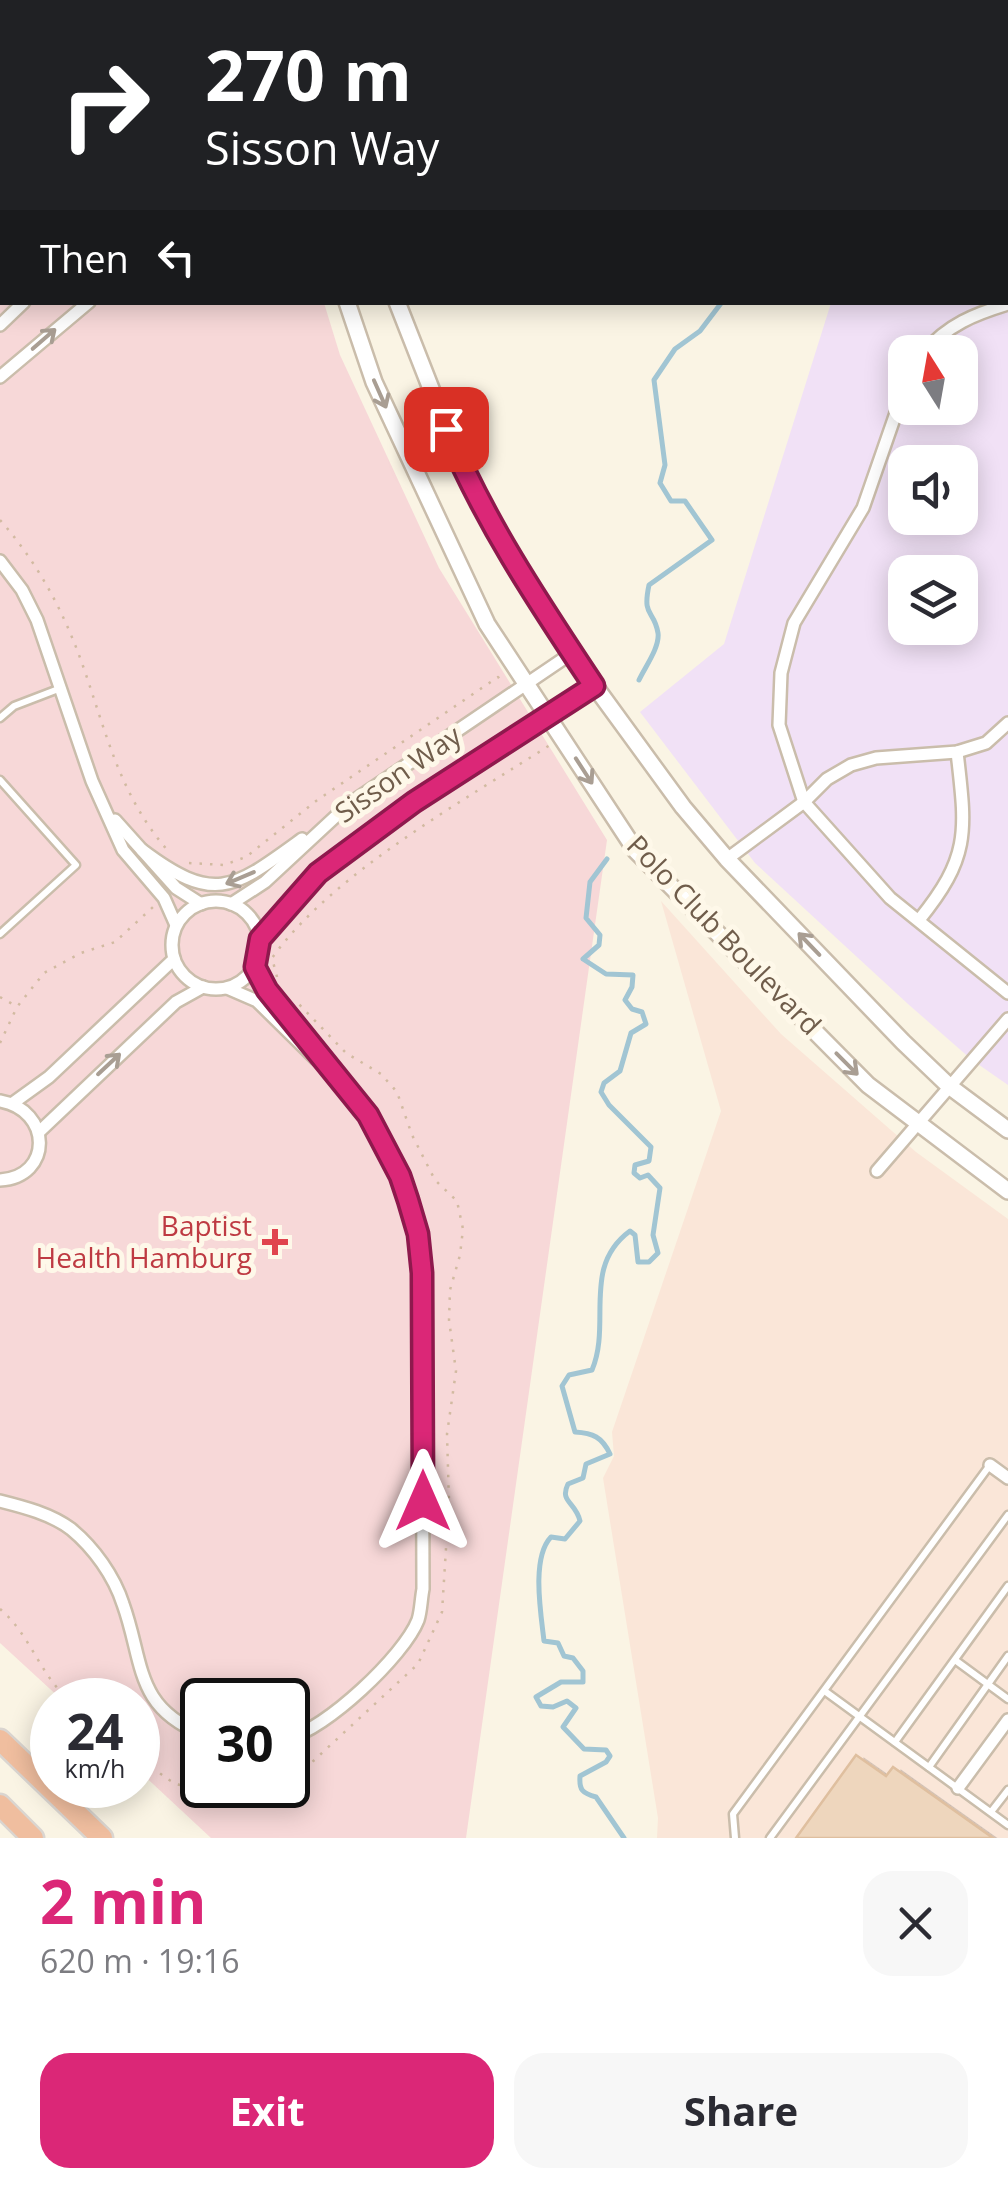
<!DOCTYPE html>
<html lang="en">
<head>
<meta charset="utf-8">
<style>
	:root { --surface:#fff; --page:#f7f7f7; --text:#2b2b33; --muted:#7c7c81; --accent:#db2777 }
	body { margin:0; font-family:"Open Sans",sans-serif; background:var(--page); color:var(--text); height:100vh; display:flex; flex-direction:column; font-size:38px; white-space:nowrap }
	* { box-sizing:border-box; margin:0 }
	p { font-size:32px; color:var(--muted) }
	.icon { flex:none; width:55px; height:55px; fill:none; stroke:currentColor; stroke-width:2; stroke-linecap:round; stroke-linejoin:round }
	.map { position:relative; height:1838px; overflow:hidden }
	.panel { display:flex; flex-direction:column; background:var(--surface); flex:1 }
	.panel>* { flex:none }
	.banner { position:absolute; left:0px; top:0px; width:1010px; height:305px; box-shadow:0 5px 25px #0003; background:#202124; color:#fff; overflow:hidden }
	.needle { width:65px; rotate:349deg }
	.buttons { position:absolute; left:888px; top:335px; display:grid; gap:20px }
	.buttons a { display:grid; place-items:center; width:90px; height:90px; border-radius:20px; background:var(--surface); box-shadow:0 5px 25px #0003; font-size:50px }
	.speed { position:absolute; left:30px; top:1678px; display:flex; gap:20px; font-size:50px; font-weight:700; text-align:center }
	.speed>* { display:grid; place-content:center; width:130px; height:130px; border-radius:50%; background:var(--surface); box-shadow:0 5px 25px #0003; line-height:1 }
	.speed small { font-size:25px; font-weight:400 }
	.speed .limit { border:5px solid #111; border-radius:15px; background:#fff; color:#111 }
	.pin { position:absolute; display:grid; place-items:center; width:85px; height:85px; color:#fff; margin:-42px; border-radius:20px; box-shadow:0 5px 15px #0006 }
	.me { position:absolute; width:110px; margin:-55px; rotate:0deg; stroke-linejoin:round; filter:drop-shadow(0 0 8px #0008) }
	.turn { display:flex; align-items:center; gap:35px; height:210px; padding:0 40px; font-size:45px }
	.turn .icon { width:130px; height:130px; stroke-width:2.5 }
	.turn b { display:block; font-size:70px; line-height:85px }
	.then { display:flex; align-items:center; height:95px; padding:0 40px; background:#0003; gap:20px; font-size:38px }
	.round { display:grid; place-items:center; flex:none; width:105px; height:105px; border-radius:30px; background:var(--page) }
	.headline { display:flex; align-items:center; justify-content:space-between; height:170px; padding:0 40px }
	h1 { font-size:60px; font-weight:700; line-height:75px; color:var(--accent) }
	.primary-button { display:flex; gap:20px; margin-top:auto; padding:20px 40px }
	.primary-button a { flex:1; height:115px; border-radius:30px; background:var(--accent); color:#fff; font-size:40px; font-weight:700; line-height:115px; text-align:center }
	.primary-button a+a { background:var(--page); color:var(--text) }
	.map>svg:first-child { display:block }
</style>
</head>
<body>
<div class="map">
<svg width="1008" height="1838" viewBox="0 0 1008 1838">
	<defs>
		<filter id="shadow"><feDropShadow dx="8" dy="4.5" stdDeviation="0" flood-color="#0004"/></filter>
	</defs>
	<rect width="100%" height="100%" fill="#faf4e4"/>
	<!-- commercial -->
	<path fill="#fae6d8" d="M661,901L781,1034L916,1152L1008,1219V1838H657L658,1818L603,1478L614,1456L612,1432L721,1111Z"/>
	<!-- education -->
	<path fill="#f1e1f6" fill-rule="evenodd" d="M954,0H1008V1085L972,1060L908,1004L755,863L640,712L724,644L831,303L1008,302V2H951ZM905,352H960V408H905ZM905,462H960V518H905ZM905,572H960V628H905Z"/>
	<!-- medical -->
	<path fill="#f7d8d8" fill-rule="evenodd" d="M0,0H244L245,2H2V302L324,303L340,355L439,568L607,840L466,1838H211L138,1770V1700H62L0,1643ZM202,1700H288V1785H202Z"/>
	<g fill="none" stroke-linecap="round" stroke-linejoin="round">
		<!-- stream -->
		<g stroke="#a1c5d3" stroke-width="5">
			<path d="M811,2L812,0"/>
			<path d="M639,680C645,667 660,647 658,633C654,609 642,618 649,585L712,540L685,501H671L660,483L665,465L654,380L675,349L700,331L722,302"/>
			<path d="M607,859L590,882L586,918L600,935L599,945L583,959L606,974L633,975L632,987L625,1000L632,1009L642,1012L646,1024L631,1033L620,1071L604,1083L601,1092L609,1105L651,1147L649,1161L635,1165L634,1173L640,1178L648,1175L660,1188L653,1235L658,1253L649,1262H638L635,1235L630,1231C581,1267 612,1323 592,1370L569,1375L562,1386L575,1432C593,1433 602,1437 610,1454L586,1464L583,1478L568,1484C559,1502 576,1502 580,1521L565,1539L551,1537C531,1558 541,1614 544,1641L558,1643L564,1656L573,1658L583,1671V1682H561L536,1697L541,1706L553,1707L567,1701L576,1708L563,1727L584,1749L606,1750L610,1756L606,1762L580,1776C579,1790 582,1793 596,1797L624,1838"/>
		</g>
	</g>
	<!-- building -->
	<path fill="#eed6bd" stroke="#dfbf9f" stroke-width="2.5" filter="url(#shadow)" d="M856,1755L886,1776L893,1767L993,1838H796Z"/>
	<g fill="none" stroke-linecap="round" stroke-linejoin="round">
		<!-- service casing -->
		<g stroke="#cabdab" stroke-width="11">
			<g id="service">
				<path d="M0,718L14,706L61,688"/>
				<path d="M0,780L76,865L0,934"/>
				<path d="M955,1660L1008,1699"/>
				<path d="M826,1692L1008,1825"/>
				<path d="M895,1742L1008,1586"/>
				<path d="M929,1767L1008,1656"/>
				<path d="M991,1812L1008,1790"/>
				<path d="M735,1838L733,1814L990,1465"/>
				<path d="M770,1838L1008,1515"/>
			</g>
		</g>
		<!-- minor casing -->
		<g stroke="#cabdab" stroke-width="16">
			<g id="minor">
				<path d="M0,325L24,302"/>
				<path d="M925,352C947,325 975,314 1008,304"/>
				<path d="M0,377L89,302"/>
				<path d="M905,387L863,508L794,623L781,673L779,725L804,802L890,898L1008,993"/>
				<path d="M0,561L22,590L37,620L92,781L123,850L164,898L176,925"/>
				<path d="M115,820L176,888L201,904"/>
				<path d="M142,850C215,905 233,889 302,839"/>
				<path d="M727,859L804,802L827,779L851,765L876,758L957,752L986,743L1008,723"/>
				<circle cx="216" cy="945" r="44"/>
				<path d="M231,904L265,882L349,804L572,653"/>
				<path d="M919,920C971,856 966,831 957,752"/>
				<path d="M260,939C339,833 484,758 594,685"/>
				<path d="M255,967C268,993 287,1012 305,1035C369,1117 410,1165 422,1273L423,1589C421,1599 421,1611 418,1620C404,1656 325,1730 288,1738"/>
				<path d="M227,988L257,1001L316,1059"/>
				<path d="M0,1101C52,1110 53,1177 0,1180"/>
				<path d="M13,1103L49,1077L174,959"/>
				<path d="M39,1132L176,1002L203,987"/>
				<path d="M877,1171L1008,1019"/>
				<path d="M990,1465L1008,1478"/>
				<path d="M0,1501C24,1507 51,1514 71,1529C94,1548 114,1576 123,1604C144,1662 134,1707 202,1734"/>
				<path d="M958,1788L1008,1720"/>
			</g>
		</g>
		<!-- tertiary casing -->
		<g stroke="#cabdab" stroke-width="20">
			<g id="tertiary">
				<path d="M268,0L269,2"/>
				<path d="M317,0L318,2"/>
				<path d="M347,302L374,382L487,624L636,851L868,1085L1008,1191"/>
				<path d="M397,302L459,460L521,577L594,685L683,807L727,859L903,1042L949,1086L1008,1130"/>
			</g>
		</g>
		<!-- motorway casing -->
		<g stroke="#dad5d0" stroke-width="25">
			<g id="motorway">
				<path d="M0,1740L102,1838"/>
				<path d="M0,1805L33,1838"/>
			</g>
		</g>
		<!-- path -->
		<g stroke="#d2baa1" stroke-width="2.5" stroke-dasharray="2.5 8" stroke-linecap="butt">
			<path d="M0,303L2,301"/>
			<path d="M0,520C38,563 64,612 83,666C107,735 120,796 169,852"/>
			<path d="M189,863L224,865L246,857L316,801L498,677L503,683"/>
			<path d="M277,977L272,958C332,874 463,801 550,745"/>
			<path d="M0,997L16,1006"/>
			<path d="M0,1043L17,1007L44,973L81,953L115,942L153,907"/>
			<path d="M0,1609C30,1634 40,1675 69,1700"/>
			<path d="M138,1751C149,1763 160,1776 175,1783C203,1796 250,1797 279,1785"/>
			<path d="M288,1781L296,1777L418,1664L442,1612L449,1501L447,1434L456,1371L449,1320L450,1290L460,1255L463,1229L457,1201L435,1180L412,1135L397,1092L381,1074L346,1053L294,999"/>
		</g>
		<!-- service -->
		<use href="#service" stroke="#fff" stroke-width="6"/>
		<!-- minor -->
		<use href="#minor" stroke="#fff" stroke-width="11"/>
		<!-- tertiary -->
		<use href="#tertiary" stroke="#fff" stroke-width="15"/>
		<!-- motorway -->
		<use href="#motorway" stroke="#f0be9f" stroke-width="20"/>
	</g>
	<!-- one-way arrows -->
	<defs><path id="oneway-shaft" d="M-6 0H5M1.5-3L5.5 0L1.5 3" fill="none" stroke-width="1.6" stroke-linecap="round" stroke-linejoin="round" transform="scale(2.5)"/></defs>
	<g stroke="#a99e93">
		<use href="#oneway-shaft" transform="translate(44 339) rotate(-41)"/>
		<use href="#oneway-shaft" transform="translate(380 394) rotate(66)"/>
		<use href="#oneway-shaft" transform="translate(584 771) rotate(57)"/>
		<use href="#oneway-shaft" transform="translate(240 878) rotate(157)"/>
		<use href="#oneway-shaft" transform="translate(809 944) rotate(-134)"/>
		<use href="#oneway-shaft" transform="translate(109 1064) rotate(-43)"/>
		<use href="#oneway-shaft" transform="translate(847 1064) rotate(45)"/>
	</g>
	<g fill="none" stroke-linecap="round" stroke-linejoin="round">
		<!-- route casing -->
		<g stroke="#8e194d" stroke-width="25">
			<path id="route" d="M423,1501L422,1273L418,1234L408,1200L400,1176L368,1115L267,990L255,967L260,939L318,873L414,802L594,686C539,603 484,521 446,429"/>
		</g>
		<!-- route -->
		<use href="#route" stroke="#db2777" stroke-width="18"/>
	</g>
	<!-- markers -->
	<path fill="#e0444e" stroke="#fef8e9" stroke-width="4" d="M270 1227h10v10h10v10h-10v10h-10v-10h-10v-10h10z"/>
	<g text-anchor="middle" stroke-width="10" stroke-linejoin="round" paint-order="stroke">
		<!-- street labels -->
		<g font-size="28" fill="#705d4b" stroke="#fef8e9">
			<text transform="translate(398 774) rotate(-35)" y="10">Sisson Way</text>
			<text transform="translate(724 935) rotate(46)" y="10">Polo Club Boulevard</text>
		</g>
		<!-- health labels -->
		<g font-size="28" fill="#be3a42" stroke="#fef8e9" text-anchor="end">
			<text x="252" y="1236">Baptist<tspan x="252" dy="32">Health Hamburg</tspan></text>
		</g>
	</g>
</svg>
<div class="buttons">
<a><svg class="needle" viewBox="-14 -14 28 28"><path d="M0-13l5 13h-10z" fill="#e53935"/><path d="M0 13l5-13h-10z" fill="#7c7c81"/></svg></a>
<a><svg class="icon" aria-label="sound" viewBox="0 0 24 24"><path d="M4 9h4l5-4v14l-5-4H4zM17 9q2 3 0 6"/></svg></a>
<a><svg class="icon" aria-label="layers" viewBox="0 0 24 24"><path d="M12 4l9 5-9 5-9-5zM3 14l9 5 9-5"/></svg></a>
</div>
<div class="speed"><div>24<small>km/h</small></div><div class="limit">30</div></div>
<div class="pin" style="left:446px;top:429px;background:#d93025"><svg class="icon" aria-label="arrive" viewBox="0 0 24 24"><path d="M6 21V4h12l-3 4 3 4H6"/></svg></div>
<svg class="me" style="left:423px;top:1501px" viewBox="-20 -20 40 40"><path d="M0-17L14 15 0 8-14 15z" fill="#db2777" stroke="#fff" stroke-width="4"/></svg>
<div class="banner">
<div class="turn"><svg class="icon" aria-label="right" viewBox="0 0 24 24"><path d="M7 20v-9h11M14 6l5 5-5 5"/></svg><div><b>270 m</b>Sisson Way</div></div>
<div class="then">Then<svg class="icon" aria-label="left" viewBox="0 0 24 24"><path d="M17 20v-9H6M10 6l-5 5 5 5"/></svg></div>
</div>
</div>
<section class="panel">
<div class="headline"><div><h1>2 min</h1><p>620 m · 19:16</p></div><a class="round"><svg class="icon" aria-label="close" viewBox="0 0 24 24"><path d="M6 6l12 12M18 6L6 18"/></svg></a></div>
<div class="primary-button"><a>Exit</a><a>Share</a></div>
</section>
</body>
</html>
